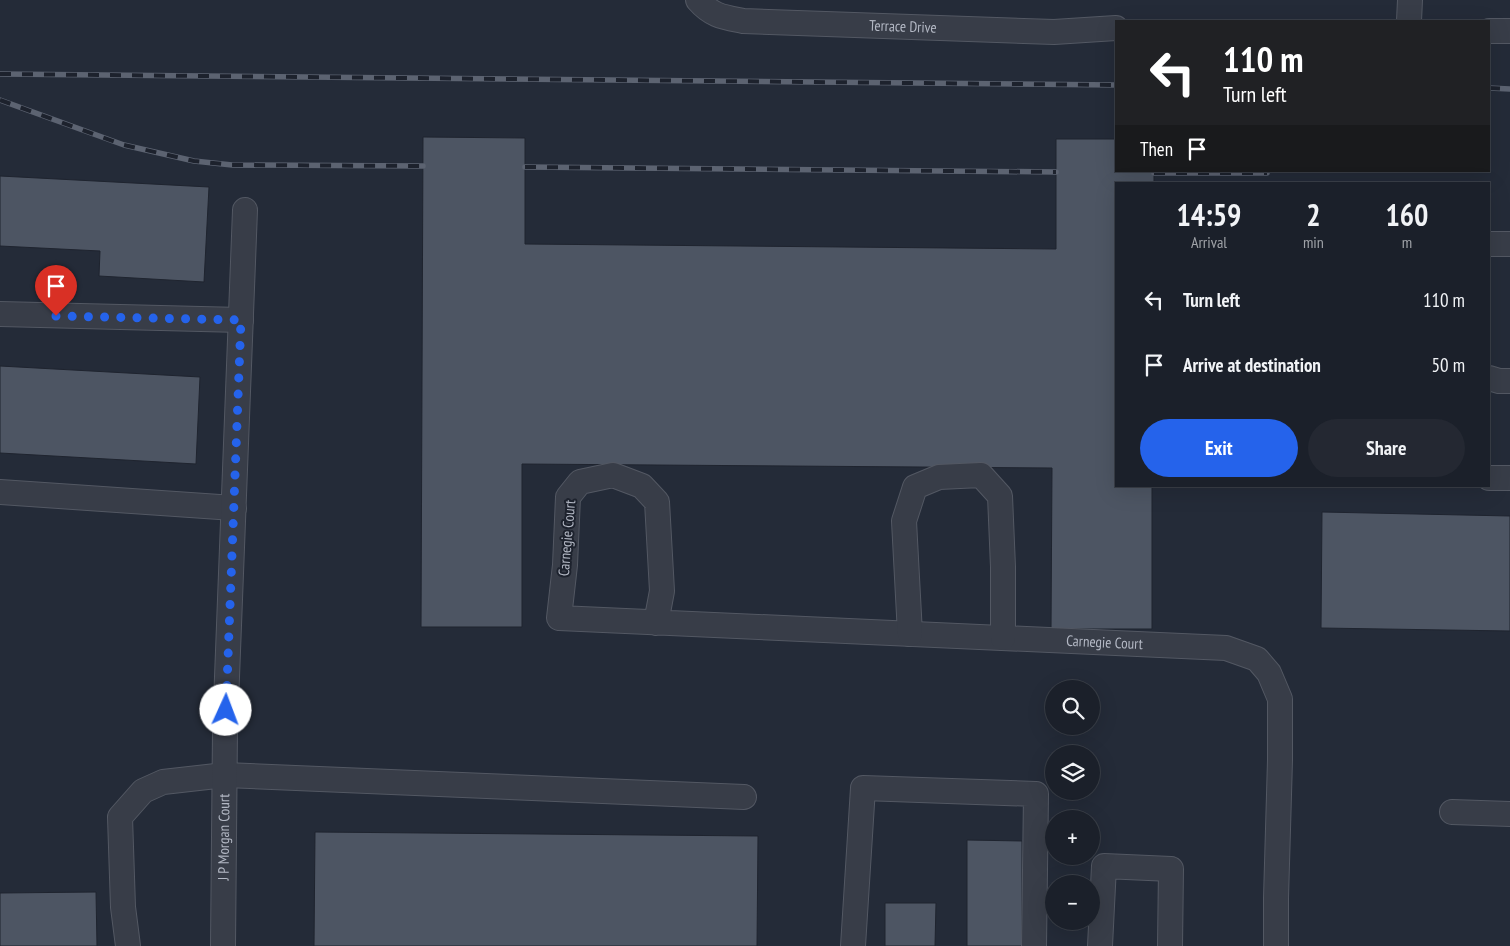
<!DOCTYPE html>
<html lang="en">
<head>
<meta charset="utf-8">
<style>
	:root { --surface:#1b202a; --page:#242832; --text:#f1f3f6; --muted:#a0a3a8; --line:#393e47; --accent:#2563eb }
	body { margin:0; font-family:"PT Sans Narrow",sans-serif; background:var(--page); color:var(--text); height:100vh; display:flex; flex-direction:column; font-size:19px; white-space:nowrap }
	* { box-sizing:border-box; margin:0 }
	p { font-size:16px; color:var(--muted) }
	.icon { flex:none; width:28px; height:28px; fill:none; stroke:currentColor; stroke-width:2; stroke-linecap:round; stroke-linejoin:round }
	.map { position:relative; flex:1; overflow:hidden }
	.drawer { position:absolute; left:1115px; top:182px; width:375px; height:305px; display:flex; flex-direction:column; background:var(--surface); border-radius:0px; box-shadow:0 5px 20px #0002,0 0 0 1px var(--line) }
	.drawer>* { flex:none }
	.hud { position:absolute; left:1115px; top:20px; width:375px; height:152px; border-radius:0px; box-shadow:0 5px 20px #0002,0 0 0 1px var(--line); background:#202124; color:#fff; overflow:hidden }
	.tools { position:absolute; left:1045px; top:680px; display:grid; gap:10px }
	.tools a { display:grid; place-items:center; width:55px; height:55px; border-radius:50%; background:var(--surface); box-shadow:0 5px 20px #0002,0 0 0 1px var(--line); font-size:25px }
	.pin { position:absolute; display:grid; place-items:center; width:42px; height:42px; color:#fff; margin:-51px -21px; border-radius:50% 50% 50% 0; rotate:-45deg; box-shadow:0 0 5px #0007 }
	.pin .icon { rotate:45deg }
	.me { position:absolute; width:55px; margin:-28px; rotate:2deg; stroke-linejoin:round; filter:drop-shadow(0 0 4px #0008) }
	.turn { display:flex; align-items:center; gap:18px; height:105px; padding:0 25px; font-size:22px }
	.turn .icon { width:65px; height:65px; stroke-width:2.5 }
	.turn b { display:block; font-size:35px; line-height:42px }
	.then { display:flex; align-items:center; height:48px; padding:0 25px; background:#0003; gap:10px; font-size:19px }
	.eta { display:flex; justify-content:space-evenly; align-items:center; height:85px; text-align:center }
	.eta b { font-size:30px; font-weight:700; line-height:35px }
	.button { display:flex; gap:10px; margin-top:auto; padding:10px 25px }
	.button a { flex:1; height:58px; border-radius:30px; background:var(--accent); color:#fff; font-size:20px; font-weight:700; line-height:58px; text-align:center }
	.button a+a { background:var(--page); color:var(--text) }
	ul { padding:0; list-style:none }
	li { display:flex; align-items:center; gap:15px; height:65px; padding:0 25px }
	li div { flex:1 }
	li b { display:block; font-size:19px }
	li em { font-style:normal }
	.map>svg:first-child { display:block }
</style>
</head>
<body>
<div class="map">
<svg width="1510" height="946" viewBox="0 0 1510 946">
	<rect width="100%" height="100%" fill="#242b38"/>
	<!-- building -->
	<g fill="#4d5563" stroke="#1f242f">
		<path d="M423,137L525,138V244L1056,249V139H1116V171H1154V184H1116V486H1152V629H1051L1052,468L522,464V627H421Z"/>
		<path d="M0,176L209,187L204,282L99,276L100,251L0,246Z"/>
		<path d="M0,366L200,377L196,464L0,453Z"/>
		<path d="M1322,512L1510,516V631L1321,628Z"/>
		<path d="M315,832L758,836L757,946H314Z"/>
		<path d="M967,840L1022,841V946H967Z"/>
		<path d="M96,892L97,946H0V893Z"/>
		<path d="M885,903H936L935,946H885Z"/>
	</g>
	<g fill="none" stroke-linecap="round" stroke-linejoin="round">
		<!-- minor casing -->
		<g stroke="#535863" stroke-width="26">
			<g id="minor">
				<path id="s1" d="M698,0C712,16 723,17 743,21L1054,32L1116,28"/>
				<path d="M1409,21L1410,0"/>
				<path d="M1489,31H1510"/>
				<path d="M1489,244H1510"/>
				<path d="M0,314L241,320"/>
				<path d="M1489,378L1499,381H1510"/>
				<path d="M1489,478H1510"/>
				<path d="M0,492L234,508"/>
				<path id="s2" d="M656,623L662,591L657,502L642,486L613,475L580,482L568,497L565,565L559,618L1226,648L1257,659L1269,673L1280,699V760L1276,898V946"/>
				<path d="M910,634L904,521L915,487L939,477L981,475L1000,496L1003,567V638"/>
				<path d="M1452,812L1510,814"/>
				<path d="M128,946L123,907L120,817L143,791L163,782L225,775L744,797"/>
				<path id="s3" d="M223,946L225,729L245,210"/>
				<path d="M853,946L863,788L1036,794L1034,946"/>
				<path d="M1100,946L1104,866L1171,869L1170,946"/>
			</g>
		</g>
		<!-- minor -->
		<use href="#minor" stroke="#383d48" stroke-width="24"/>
		<!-- rail casing -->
		<g stroke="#5c6371" stroke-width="5.5">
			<g id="rail">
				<path d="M0,74L1116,85"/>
				<path d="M1489,88L1510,89"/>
				<path d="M0,100L124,145L194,161L232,165L423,166"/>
				<path d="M525,167L1056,172"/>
				<path d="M1154,173H1267"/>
			</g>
		</g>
		<!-- rail -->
		<use href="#rail" stroke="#1d222d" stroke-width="4" stroke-dasharray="11" stroke-linecap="butt"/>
	</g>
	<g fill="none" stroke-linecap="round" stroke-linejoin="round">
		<!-- route -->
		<path stroke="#2563eb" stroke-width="9" stroke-dasharray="0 16.2" d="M56,316L241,320L226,710"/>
	</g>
	<g text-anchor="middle" stroke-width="4" stroke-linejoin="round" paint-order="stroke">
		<!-- street labels -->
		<g font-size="15" fill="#b3b8c4" stroke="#1d222d">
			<text dy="5" stroke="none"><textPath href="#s1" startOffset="211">Terrace Drive</textPath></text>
			<text transform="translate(567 538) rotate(-85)" y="5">Carnegie Court</text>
			<text dy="5" stroke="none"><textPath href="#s2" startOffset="895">Carnegie Court</textPath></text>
			<text dy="5" stroke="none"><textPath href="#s3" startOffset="109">J P Morgan Court</textPath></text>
		</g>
	</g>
</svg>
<div class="tools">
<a><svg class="icon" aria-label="search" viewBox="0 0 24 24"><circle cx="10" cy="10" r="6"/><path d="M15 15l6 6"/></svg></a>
<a><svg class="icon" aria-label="layers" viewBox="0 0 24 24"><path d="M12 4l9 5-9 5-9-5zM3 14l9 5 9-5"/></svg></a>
<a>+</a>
<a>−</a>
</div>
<div class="pin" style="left:56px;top:316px;background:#d93025"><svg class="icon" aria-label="arrive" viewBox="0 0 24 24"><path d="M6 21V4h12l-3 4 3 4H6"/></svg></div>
<svg class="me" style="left:226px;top:710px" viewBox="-20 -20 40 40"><circle r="19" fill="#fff"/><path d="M0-13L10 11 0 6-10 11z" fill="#2563eb"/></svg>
<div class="hud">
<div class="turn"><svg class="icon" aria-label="left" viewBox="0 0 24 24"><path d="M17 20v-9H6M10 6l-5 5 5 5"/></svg><div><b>110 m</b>Turn left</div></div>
<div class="then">Then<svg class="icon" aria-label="arrive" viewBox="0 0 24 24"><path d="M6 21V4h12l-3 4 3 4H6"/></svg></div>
</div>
<section class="drawer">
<div class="eta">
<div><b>14:59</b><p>Arrival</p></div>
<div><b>2</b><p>min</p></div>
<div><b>160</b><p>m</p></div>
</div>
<ul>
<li><svg class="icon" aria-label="left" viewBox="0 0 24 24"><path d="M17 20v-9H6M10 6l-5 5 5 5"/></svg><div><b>Turn left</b></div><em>110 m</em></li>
<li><svg class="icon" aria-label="arrive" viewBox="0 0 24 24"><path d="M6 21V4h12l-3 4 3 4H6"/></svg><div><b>Arrive at destination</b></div><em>50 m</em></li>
</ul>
<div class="button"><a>Exit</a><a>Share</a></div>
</section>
</div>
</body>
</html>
